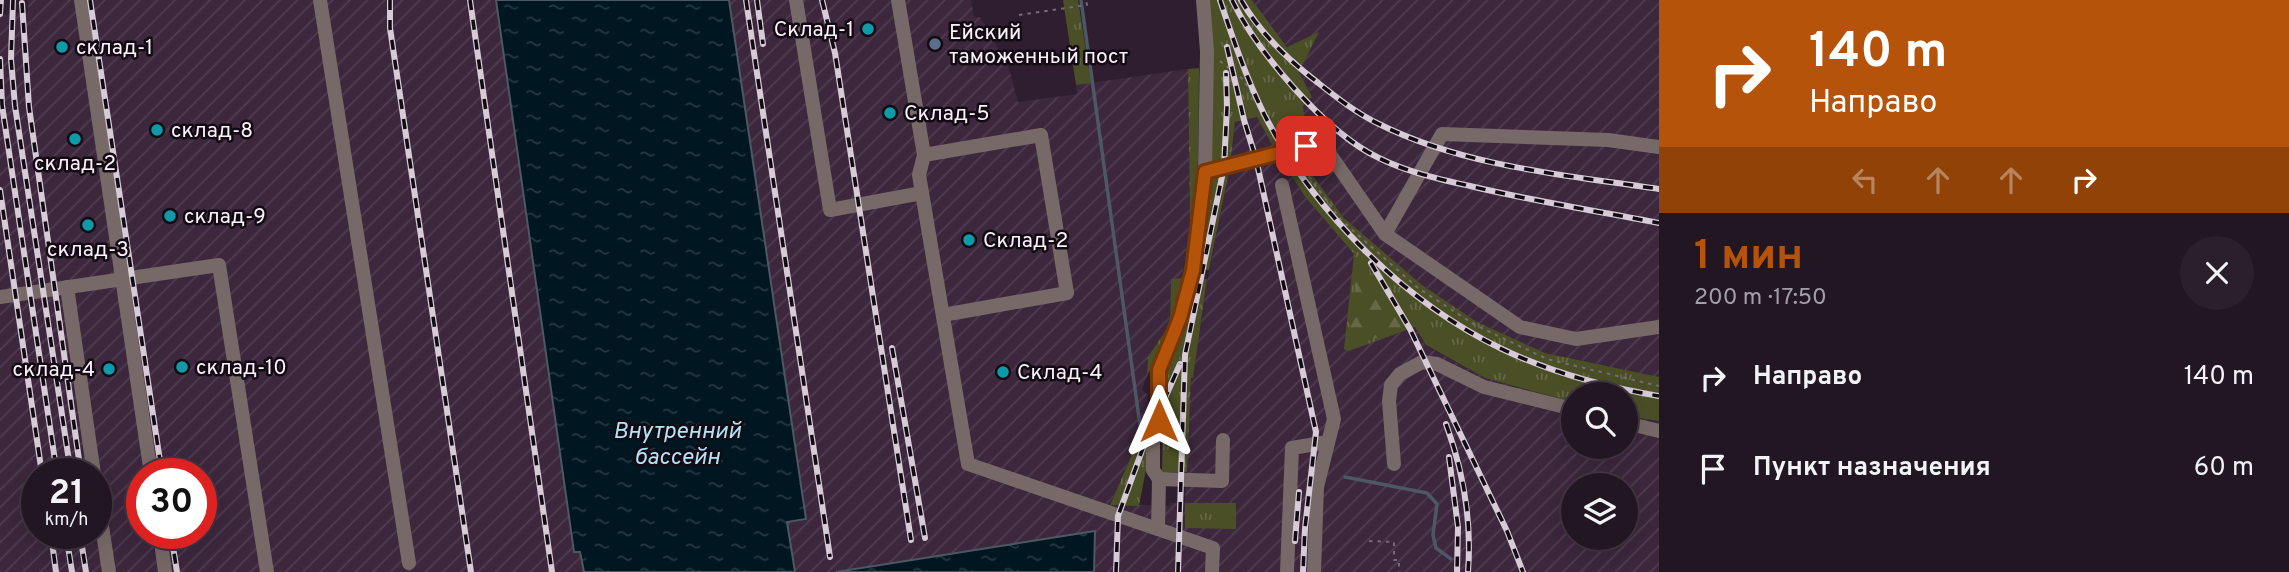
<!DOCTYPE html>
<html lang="ru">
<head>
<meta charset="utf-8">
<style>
	:root { --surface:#231623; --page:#2b1f2b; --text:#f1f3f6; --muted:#a39fa6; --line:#403541; --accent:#b45309 }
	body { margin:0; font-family:Overpass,sans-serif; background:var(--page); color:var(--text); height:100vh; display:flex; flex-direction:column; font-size:26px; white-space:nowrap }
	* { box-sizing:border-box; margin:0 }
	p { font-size:23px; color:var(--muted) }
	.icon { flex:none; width:38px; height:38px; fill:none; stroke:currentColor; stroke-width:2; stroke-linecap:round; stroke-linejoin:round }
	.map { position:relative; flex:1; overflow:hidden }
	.sheet { display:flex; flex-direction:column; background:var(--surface); width:630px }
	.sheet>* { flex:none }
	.guide { background:#b45309; color:#fff; overflow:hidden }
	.buttons { position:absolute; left:1561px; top:382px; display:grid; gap:14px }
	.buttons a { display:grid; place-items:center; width:77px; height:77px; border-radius:50%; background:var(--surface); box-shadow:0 7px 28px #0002,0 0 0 2px var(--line); font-size:35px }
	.speed { position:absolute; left:21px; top:458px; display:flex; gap:14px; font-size:35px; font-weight:700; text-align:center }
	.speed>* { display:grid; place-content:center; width:91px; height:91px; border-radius:50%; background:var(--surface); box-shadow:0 7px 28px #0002,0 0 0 2px var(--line); line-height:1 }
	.speed small { font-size:18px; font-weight:400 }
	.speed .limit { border:10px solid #d22; background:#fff; color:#111 }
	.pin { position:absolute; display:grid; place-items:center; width:60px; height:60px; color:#fff; margin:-30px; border-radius:14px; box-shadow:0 4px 10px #0006 }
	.me { position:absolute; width:77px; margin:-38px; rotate:0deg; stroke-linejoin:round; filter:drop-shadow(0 0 5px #0008) }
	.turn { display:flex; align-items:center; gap:24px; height:147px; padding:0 35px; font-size:32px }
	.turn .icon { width:91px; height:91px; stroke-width:2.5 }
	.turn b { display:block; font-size:49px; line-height:60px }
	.lanes { display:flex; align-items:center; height:66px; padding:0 35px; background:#0003; justify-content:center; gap:35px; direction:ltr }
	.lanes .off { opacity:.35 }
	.round { display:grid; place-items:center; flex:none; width:74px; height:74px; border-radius:37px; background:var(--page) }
	.headline { display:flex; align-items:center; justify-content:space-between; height:119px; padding:0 35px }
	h1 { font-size:42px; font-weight:700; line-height:52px; color:var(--accent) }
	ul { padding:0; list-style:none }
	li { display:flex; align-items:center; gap:21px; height:91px; padding:0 35px }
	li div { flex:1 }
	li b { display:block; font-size:26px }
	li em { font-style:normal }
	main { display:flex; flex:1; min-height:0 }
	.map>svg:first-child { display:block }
</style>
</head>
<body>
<main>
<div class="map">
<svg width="1659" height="572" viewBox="0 0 1659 572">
	<defs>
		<pattern id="industrial-furrows" width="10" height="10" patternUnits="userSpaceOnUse" patternTransform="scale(1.75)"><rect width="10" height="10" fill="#3c273d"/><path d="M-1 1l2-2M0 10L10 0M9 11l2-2" fill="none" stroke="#4f3c50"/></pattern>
		<pattern id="grass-tufts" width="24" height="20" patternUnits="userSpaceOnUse" patternTransform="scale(1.75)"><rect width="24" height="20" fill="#4b4f26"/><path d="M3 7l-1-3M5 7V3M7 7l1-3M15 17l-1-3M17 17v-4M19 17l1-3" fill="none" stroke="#666946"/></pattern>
		<pattern id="forest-firs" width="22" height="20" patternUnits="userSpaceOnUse" patternTransform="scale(1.75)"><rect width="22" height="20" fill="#4b4f26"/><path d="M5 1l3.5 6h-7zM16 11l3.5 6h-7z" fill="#666946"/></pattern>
		<pattern id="water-ripples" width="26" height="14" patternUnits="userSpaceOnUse" patternTransform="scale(1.75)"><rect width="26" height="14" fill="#001721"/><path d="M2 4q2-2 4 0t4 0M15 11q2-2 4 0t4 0" fill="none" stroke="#263942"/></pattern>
	</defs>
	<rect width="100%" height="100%" fill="#2f1e2f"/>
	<!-- industrial -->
	<g fill="url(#industrial-furrows)" fill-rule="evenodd">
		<path d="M28,0H496L574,552L580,551L584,572H0V15L28,12ZM37,474H96V534H37ZM142,474H201V534H142Z"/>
		<path d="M729,0H971L974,17H980L1008,65L1018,102L1077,94L1076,85L1188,69L1190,224L1182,278L1171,280L1170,324L1148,357L1147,376L1142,390L1147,394L1148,417L1110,504L1170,506V503L1185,502L1191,378L1193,377L1207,282L1230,166L1235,122L1258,117L1278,156L1306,198L1354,254L1345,349L1349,351L1415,327L1426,346L1485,378L1573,402V446H1626V416L1659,421V572H1094L1095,531L836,572H795L787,522L806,519ZM1573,485H1626V537H1573Z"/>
		<path d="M1252,0H1659V377L1545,353L1477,322L1422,285L1344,218L1313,176L1305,151L1307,136L1303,106L1312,97L1299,72L1318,33L1287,47Z"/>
	</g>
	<!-- grass -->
	<g fill="url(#grass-tufts)">
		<path d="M1063,0H1078L1091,83L1076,85Z"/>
		<path d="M1208,0H1252L1287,47L1319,32L1299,72L1312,97L1303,106L1307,136L1305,151L1313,176L1344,218L1422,285L1477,322L1545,353L1659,377V421L1626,416V394H1573V402L1485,378L1426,345L1415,327L1349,351L1344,349L1354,254L1306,198L1278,156L1257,117L1235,122L1230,166L1209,270L1198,268Z"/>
		<path d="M1199,68C1198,148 1202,253 1171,328C1164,344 1155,360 1147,376L1148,357L1170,324L1171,279L1183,278L1190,224L1188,69Z"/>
		<path d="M1197,278L1207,279L1193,378H1191L1187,472H1162L1164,376L1186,326Z"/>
		<path d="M1148,417L1147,464L1139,506L1110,505Z"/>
		<path d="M1185,503H1236V529L1185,528Z"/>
	</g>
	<!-- forest -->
	<path fill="url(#forest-firs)" d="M1359,262L1368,269L1403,326L1395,331L1351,347L1348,343V338L1355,288L1353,274Z"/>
	<!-- water -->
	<g fill="url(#water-ripples)" stroke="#4c5863" stroke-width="2">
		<path d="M496,0H729L806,519L787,522L795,572H584L580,552H574Z"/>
		<path d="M1095,531L1094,572H836Z"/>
	</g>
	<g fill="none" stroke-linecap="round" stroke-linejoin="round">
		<!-- stream -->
		<g stroke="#4c5863" stroke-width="3.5">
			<path d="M1081,0L1140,425"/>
			<path d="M1345,477L1427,493L1437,504L1433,535L1436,548L1451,559"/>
		</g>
		<!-- path -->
		<g stroke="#786978" stroke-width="2" stroke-dasharray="3.5 5" stroke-linecap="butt">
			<path d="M1019,15L1087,5L1086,0"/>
			<path d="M1220,61L1244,80L1276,141"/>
			<path d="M1299,163L1341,220L1418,288L1475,325L1547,359L1659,386"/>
			<path d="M1369,541L1394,542V560H1399V572"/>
		</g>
		<!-- minor -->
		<g stroke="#776968" stroke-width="14">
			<path d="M81,0L151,474"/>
			<path d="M320,0L409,563"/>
			<path d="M796,0L830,210L922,193"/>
			<path d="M898,0L924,155L919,175L968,464L1213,548L1212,572"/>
			<path d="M1659,147L1608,140L1442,134L1385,234L1520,327L1576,339L1659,327"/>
			<path d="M924,155L1041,135L1067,293L943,315"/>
			<path d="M1205,172L1291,149L1306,146L1327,150L1385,234"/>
			<path d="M1282,185L1334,419L1317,487L1314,572"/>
			<path d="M67,287L94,474"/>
			<path d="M0,297L219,265L267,572"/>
			<path d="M1626,423L1659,431"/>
			<path d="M1394,464L1389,401L1391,385L1400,374L1422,362L1437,364L1484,387L1573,409"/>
			<path d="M1159,479L1153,470V434L1159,421V370L1180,318L1193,270L1205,172L1207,51L1203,0"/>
			<path d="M1159,479L1222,481L1223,440"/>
			<path d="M96,487L109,572"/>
			<path d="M1158,529L1159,479"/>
			<path d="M160,534L165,572"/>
			<path d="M1287,572L1292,448L1328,442"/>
		</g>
		<!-- rail casing -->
		<g stroke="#d7cbd7" stroke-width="6">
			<g id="rail">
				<path d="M13,0L11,59L15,106L71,474"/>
				<path d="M90,0L162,474"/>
				<path d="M390,0V28L471,572"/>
				<path d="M470,0L552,572"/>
				<path d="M746,0L830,557"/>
				<path d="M757,0L763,44"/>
				<path d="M822,0L835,53L911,540"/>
				<path d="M1220,0C1233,39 1246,77 1264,114C1313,211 1404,302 1502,349C1552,373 1605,387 1659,396"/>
				<path d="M1232,0C1257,52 1326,133 1379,158C1407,172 1439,179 1470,186C1533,201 1596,211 1659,223"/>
				<path d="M1241,0C1260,33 1287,59 1317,82C1336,97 1356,113 1379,124C1465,167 1566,175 1659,189"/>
				<path d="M22,3L29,107L81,474"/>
				<path d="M0,14L1,0"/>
				<path d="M1227,47L1244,120L1256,159L1316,432L1305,528L1303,572"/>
				<path d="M0,59L2,105L57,474"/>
				<path d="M0,190L42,474"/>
				<path d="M1371,263L1410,329L1507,531L1523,572"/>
				<path d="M892,348L925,538"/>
				<path d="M1446,424C1464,473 1472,520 1468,572"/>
				<path d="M1449,457L1458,527L1457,572"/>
				<path d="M51,534L56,572"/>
				<path d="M66,534L72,572"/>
				<path d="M80,534L86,572"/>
				<path d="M171,534L177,572"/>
				<path d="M1295,541L1299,492"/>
				<path d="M1116,572L1118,516L1143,448L1180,364"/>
				<path d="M1178,572L1185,355L1224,167L1227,107L1226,73"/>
			</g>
		</g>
		<!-- rail -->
		<use href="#rail" stroke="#130b13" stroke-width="3.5" stroke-dasharray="10" stroke-linecap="butt"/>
	</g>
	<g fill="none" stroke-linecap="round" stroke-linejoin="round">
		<!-- route casing -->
		<g stroke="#753606" stroke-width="18">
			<path id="route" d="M1159,421V370L1180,318L1193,270L1205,172L1306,146"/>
		</g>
		<!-- route -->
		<use href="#route" stroke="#b45309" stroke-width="12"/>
	</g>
	<!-- markers -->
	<g fill="#0f9aa8" stroke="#130b13" stroke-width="2.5">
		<circle cx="868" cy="29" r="7"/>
		<circle cx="62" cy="47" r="7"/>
		<circle cx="890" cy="113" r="7"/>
		<circle cx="157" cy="130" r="7"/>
		<circle cx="75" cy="139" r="7"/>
		<circle cx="170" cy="216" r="7"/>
		<circle cx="88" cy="225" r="7"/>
		<circle cx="969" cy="240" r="7"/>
		<circle cx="182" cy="367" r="7"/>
		<circle cx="109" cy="369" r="7"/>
		<circle cx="1003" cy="372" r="7"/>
	</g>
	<circle fill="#5c6f8a" stroke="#130b13" stroke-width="2.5" cx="935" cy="44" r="7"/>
	<g text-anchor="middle" stroke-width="5" stroke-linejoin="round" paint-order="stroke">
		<!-- poi labels -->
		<g font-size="21" fill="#fcf1fc" stroke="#130b13" text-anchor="start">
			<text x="854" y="36" text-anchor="end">Склад-1</text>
			<text x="949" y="39">Ейский<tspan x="949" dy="24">таможенный пост</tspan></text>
			<text x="76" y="54">склад-1</text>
			<text x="904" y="120">Склад-5</text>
			<text x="171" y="137">склад-8</text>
			<text x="75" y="170" text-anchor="middle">склад-2</text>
			<text x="184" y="223">склад-9</text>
			<text x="983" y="247">Склад-2</text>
			<text x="88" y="256" text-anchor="middle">склад-3</text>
			<text x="196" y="374">склад-10</text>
			<text x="95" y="376" text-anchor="end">склад-4</text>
			<text x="1017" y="379">Склад-4</text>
		</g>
		<!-- water labels -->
		<g font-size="23" font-style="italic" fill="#b4e3f7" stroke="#130b13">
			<text x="677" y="438">Внутренний<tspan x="677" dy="26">бассейн</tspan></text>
		</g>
	</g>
</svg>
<div class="buttons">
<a><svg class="icon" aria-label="search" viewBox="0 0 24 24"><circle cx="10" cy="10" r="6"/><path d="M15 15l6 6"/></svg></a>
<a><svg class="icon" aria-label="layers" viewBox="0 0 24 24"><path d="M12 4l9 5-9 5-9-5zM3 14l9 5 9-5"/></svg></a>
</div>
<div class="speed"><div>21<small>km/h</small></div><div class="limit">30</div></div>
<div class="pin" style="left:1306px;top:146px;background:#d93025"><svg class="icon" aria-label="arrive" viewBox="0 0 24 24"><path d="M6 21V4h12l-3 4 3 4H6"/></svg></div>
<svg class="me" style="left:1159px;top:421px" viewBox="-20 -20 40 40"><path d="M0-17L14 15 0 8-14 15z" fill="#b45309" stroke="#fff" stroke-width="4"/></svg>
</div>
<section class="sheet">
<div class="guide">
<div class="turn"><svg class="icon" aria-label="right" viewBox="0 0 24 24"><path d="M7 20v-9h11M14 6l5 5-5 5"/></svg><div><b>140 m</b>Направо</div></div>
<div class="lanes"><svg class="icon off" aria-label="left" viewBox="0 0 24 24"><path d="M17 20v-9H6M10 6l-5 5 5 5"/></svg><svg class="icon off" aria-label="ahead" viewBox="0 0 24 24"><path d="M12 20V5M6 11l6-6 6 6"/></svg><svg class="icon off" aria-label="ahead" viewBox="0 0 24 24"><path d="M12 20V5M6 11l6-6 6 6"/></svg><svg class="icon" aria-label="right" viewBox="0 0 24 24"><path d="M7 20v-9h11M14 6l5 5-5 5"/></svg></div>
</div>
<div class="headline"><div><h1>1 мин</h1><p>200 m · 17:50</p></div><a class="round"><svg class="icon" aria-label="close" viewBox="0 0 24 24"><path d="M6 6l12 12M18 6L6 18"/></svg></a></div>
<ul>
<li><svg class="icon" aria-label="right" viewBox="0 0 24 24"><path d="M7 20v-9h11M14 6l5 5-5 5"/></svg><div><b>Направо</b></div><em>140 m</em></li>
<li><svg class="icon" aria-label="arrive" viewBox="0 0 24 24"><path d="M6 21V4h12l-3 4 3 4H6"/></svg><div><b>Пункт назначения</b></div><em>60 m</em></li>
</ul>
</section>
</main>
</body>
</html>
